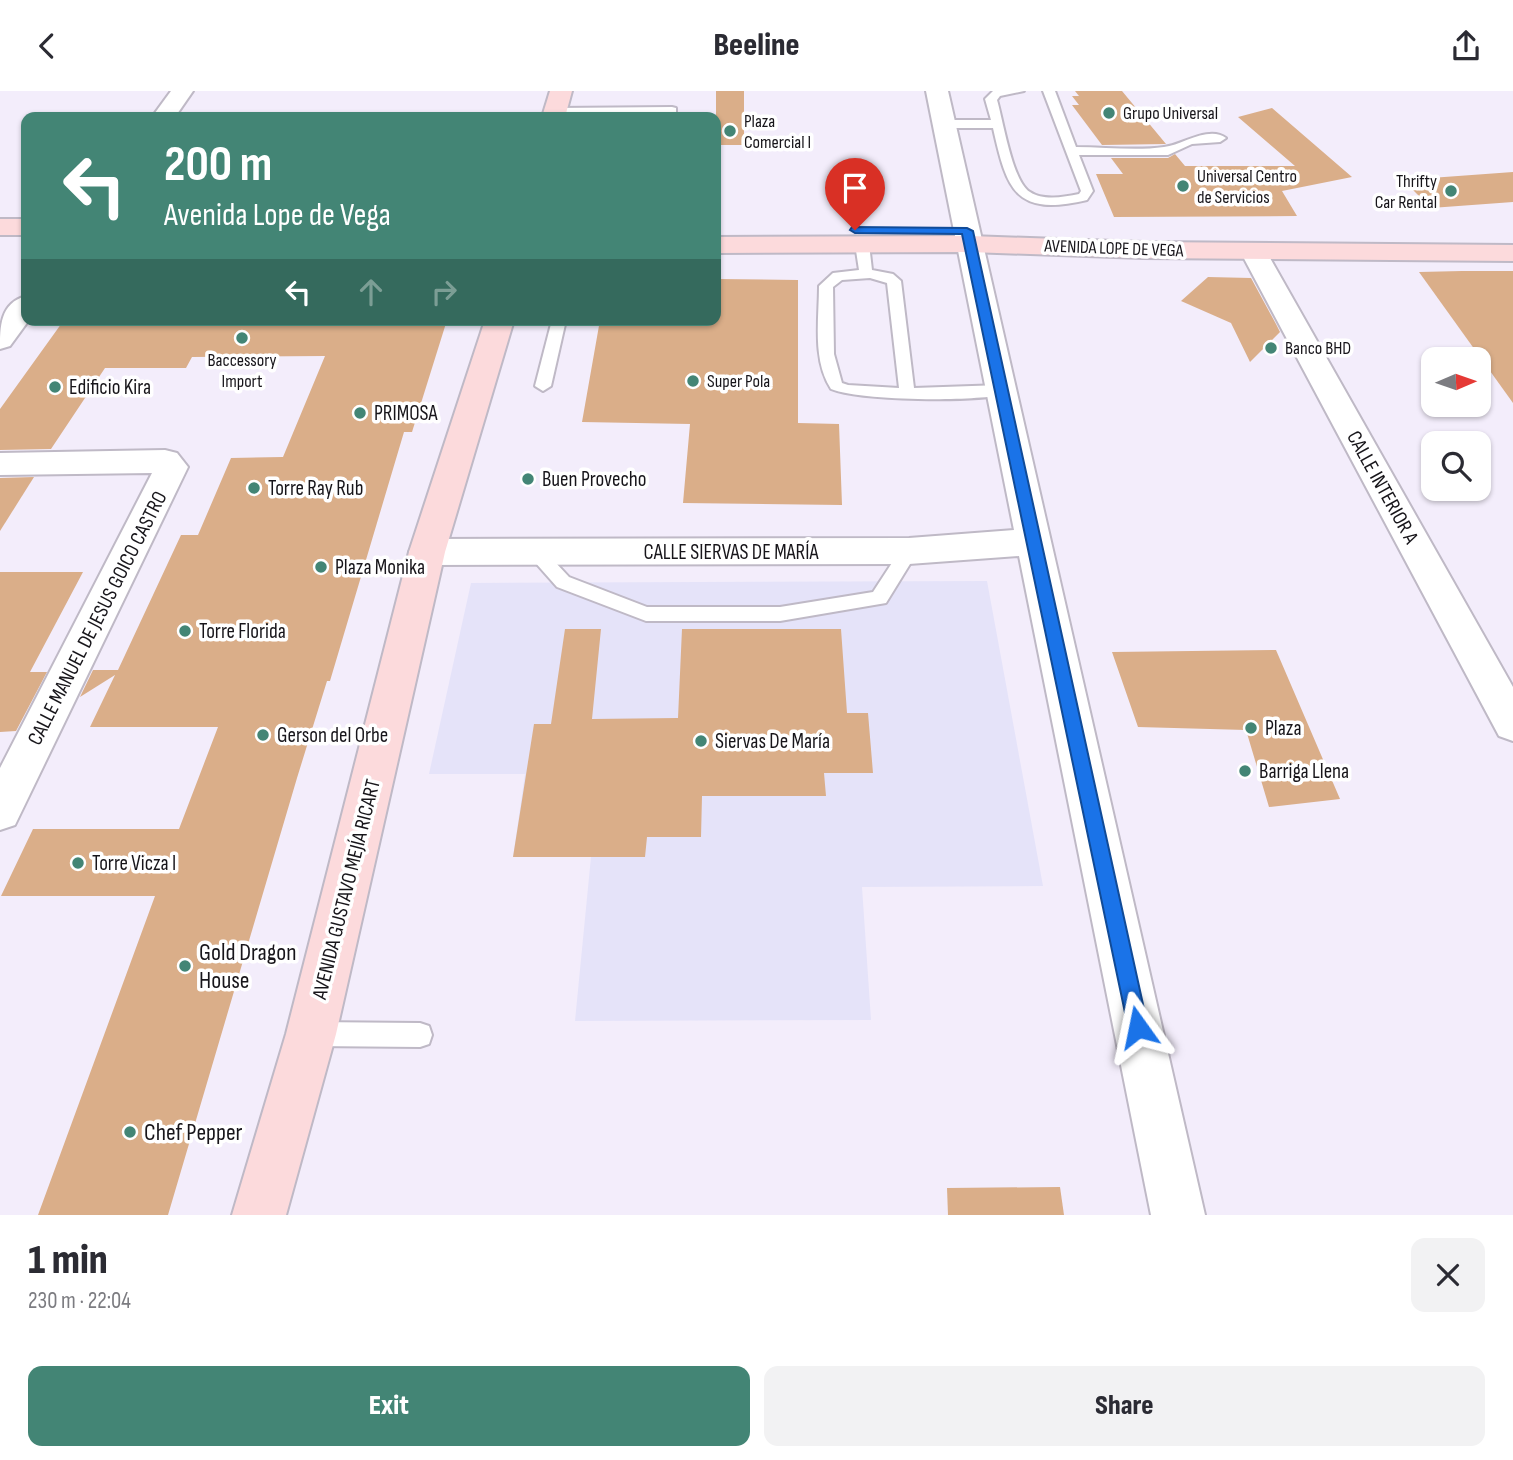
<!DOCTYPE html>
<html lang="en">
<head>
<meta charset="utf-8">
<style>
	:root { --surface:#fff; --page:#f2f2f3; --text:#2b2b33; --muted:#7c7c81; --accent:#438575 }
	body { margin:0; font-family:"Sofia Sans Condensed",sans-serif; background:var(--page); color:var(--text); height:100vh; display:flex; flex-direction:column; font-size:26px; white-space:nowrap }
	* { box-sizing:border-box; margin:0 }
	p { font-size:23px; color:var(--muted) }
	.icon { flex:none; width:38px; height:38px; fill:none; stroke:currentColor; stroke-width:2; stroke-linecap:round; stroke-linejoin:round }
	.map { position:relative; height:1124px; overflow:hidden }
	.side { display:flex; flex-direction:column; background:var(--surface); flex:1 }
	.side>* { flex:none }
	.banner { position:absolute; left:21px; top:21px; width:700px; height:214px; border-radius:14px; box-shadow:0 2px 5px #0004; background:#438575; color:#fff; overflow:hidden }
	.needle { width:46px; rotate:88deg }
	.fabs { position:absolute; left:1421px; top:256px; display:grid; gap:14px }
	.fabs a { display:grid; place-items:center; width:70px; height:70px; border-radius:14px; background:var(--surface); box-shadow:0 2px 5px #0004; font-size:35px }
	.pin { position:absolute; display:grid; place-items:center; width:60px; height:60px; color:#fff; margin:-72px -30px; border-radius:50% 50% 50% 0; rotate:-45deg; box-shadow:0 0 7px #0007 }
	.pin .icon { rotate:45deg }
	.me { position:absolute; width:77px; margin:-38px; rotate:348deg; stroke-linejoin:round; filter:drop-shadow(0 0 5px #0008) }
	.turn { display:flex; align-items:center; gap:24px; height:147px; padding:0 28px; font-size:32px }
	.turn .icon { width:91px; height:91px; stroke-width:2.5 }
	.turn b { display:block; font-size:49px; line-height:60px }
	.lanes { display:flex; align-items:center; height:66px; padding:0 28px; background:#0003; justify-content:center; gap:35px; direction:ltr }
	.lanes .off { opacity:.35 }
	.round { display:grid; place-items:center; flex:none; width:74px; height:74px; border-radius:14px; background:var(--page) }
	.headline { display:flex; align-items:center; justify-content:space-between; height:119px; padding:0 28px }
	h1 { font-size:42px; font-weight:800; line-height:52px }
	.cta { display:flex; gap:14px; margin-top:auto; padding:14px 28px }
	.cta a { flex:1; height:80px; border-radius:14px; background:var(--accent); color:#fff; font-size:28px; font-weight:800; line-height:80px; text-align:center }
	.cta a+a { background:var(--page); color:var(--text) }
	header { display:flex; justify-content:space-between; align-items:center; height:91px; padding:0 28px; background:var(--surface); font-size:32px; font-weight:800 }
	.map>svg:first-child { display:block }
</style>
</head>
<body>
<header><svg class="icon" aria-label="back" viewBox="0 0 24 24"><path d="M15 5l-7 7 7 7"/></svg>Beeline<svg class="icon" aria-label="share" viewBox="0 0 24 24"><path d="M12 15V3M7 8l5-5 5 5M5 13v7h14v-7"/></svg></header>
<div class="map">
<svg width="1513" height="1124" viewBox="0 0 1513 1124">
	<rect width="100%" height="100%" fill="#f3edfb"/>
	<!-- medical -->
	<path fill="#e5e3f9" d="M987,490L1043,795L862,796L871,929L575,930L591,766H513L525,683H429L471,492Z"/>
	<!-- building -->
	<g fill="#daae89">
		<rect x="716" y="0" width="28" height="54"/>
		<path d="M1075,0H1122L1166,53L1102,54L1072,14H1079L1072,5H1079Z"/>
		<path d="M1272,17L1352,86L1282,100L1297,125L1114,126L1096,83H1123L1111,67H1168L1175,63L1185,75H1295L1238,26Z"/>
		<path d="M1513,81V111L1431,117L1403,89Z"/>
		<path d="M1462,180H1513V312L1419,181Z"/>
		<path d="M1208,186L1251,187L1276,233L1280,241L1250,271L1231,232L1181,210Z"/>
		<path d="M716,188L798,189V332L839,333L842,414L683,412L690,333L582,331L600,229H716Z"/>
		<path d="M64,229H447L412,341H404L330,590H327L297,687L168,1124H38L155,805H1L33,738H179L218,636H90L115,584L80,606L93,579H118L181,444H198L231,367L283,366L325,265L192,266L186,277H105L51,358L0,359V318Z"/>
		<path d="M34,386L0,440V387Z"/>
		<path d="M0,481H83L30,581H47L16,640L0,641Z"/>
		<path d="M565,538H601L592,628L678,627L682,538H841L847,622H868L873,682H824L826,705H702L701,746H647L645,766H513L534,633H551Z"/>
		<path d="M1276,559L1340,708L1269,716L1246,639L1138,636L1112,561Z"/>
		<path d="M1060,1096L1064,1124H948L947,1097Z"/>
	</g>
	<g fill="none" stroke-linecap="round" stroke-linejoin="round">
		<!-- lane casing -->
		<g stroke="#bfb9c6" stroke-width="4">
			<g id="lane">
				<path d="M993,0H1024L1000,5L997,9C1003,29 1012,90 1030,101C1043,110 1064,106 1079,103L1081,100L1043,0H1055L1076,56C1105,56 1136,60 1164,56C1182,54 1209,34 1226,47L1220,51L1192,53L1168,64H1079L1093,100L1087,109C1015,126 1007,99 993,37H945L939,33L945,29H991L985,8Z"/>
				<path d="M672,16L676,17V21L556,23L550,20L556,17Z"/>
				<path d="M862,149L869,153L872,179L893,183L901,190L914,297L1001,294L1006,295L1009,299L1006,303C974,311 861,310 831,298C812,269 819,228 819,195L833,182L859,179L855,153ZM870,187L887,192L899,297L848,294L842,292L834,263L833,196L842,189Z"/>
				<path d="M552,229H566L551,295L543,300L535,295Z"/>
				<path d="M909,453L915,455L918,460L886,512L780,530H646L557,496L526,461L529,456H541L569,486L647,516H780L873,501L903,455Z"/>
				<path d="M312,931L420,932L429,935L432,944L429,953L420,956L312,955L303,952L300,943L303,934Z"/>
			</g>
		</g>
		<!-- street casing -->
		<g stroke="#bfb9c6" stroke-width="4">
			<g id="street">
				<path d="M171,0H193L175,26H152Z"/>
				<path d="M926,0H948L1205,1124H1151L1019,465L909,473L427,474L414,470L409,461L414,452L427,448L909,447L1014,439Z"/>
				<path d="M1253,152L1263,154L1266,160L1513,596V650L1499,645L1240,160L1243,154Z"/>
				<path d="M26,205V229H29L10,255L0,258C0,236 0,212 26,205Z"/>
				<path d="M165,359L177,362L188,376L15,734L0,739V677L152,382L0,384V362Z"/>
			</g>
		</g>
		<!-- secondary casing -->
		<g stroke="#bfb9c6" stroke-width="4">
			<g id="secondary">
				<path d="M550,0H572L565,26H542Z"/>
				<rect x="0" y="128" width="26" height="16"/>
				<path d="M970,145L1143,151L1513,154V170L1143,167L970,161L716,162V146Z"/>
				<path d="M485,229H514L445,461L336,943L286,1124H232L286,943L409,461Z"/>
			</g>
		</g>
		<!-- lane -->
		<use href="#lane" fill="#fff" fill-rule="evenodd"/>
		<!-- street -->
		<use href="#street" fill="#fff" fill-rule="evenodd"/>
		<!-- secondary -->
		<use href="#secondary" fill="#fcdadc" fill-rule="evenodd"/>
	</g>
	<!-- route -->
	<path fill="#1a73e8" stroke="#114b97" stroke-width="2" d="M852,136L967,137L973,140L1148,936L1145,943L1138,946L1131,943L1128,936L962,143L855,142L850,139Z"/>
	<!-- markers -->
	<g fill="#438575" stroke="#fff" stroke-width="2.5">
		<circle cx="1109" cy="22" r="7"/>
		<circle cx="730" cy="40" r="7"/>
		<circle cx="1183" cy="95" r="7"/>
		<circle cx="1451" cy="100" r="7"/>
		<circle cx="242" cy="247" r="7"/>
		<circle cx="1271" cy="257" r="7"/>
		<circle cx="693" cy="290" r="7"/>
		<circle cx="55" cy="296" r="7"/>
		<circle cx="360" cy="322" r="7"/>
		<circle cx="528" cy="388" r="7"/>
		<circle cx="254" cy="397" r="7"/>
		<circle cx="321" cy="476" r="7"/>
		<circle cx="185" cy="540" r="7"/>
		<circle cx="1251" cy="637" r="7"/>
		<circle cx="263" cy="644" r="7"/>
		<circle cx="701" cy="650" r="7"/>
		<circle cx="1245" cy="680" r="7"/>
		<circle cx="78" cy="772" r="7"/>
		<circle cx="185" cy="875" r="7"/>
		<circle cx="130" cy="1041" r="7"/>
	</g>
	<g text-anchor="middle" stroke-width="7" stroke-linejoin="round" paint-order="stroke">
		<!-- far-poi labels -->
		<g font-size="18" fill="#17151a" stroke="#fff" text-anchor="start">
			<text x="1123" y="28">Grupo Universal</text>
			<text x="744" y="36">Plaza<tspan x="744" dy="21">Comercial I</tspan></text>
			<text x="1197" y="91">Universal Centro<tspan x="1197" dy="21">de Servicios</tspan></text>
			<text x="1437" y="96" text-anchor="end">Thrifty<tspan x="1437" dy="21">Car Rental</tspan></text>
			<text x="1285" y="263">Banco BHD</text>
			<text x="242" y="275" text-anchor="middle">Baccessory<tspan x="242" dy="21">Import</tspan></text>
			<text x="707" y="296">Super Pola</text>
		</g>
		<!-- far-street labels -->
		<g font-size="18" fill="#17151a" stroke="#fff">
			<text transform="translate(1114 157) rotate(2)" y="6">AVENIDA LOPE DE VEGA</text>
		</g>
		<!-- poi labels -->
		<g font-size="21" fill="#17151a" stroke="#fff" text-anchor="start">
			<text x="69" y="303">Edificio Kira</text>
			<text x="374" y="329">PRIMOSA</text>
			<text x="542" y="395">Buen Provecho</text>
			<text x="268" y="404">Torre Ray Rub</text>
			<text x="335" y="483">Plaza Monika</text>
			<text x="199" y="547">Torre Florida</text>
			<text x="1265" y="644">Plaza</text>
			<text x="277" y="651">Gerson del Orbe</text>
			<text x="715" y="657">Siervas De María</text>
			<text x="1259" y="687">Barriga Llena</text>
			<text x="92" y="779">Torre Vicza I</text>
		</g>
		<!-- street labels -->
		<g font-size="21" fill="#17151a" stroke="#fff">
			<text transform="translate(1383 396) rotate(61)" y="7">CALLE INTERIOR A</text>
			<text x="731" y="468">CALLE SIERVAS DE MARÍA</text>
			<text transform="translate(97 527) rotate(-63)" y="7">CALLE MANUEL DE JESUS GOICO CASTRO</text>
			<text transform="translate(346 798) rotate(-76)" y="7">AVENIDA GUSTAVO MEJÍA RICART</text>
		</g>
		<!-- near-poi labels -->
		<g font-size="24" fill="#17151a" stroke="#fff" text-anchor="start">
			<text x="199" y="869">Gold Dragon<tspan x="199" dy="28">House</tspan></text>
			<text x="144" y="1049">Chef Pepper</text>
		</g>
	</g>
</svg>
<div class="fabs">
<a><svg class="needle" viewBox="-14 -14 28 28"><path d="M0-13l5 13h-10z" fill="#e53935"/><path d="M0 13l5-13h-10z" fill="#7c7c81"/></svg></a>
<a><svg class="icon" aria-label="search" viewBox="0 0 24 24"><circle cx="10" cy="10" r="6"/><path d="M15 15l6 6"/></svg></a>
</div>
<div class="pin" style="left:855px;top:139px;background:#d93025"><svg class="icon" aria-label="arrive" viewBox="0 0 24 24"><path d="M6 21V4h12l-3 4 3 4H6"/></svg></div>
<svg class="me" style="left:1138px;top:936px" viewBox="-20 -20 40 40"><path d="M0-17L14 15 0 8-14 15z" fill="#1a73e8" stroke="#fff" stroke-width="4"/></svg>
<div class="banner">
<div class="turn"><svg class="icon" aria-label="left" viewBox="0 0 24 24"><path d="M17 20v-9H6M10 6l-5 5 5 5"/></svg><div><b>200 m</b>Avenida Lope de Vega</div></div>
<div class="lanes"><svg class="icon" aria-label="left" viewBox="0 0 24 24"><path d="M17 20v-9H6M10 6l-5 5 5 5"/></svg><svg class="icon off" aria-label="ahead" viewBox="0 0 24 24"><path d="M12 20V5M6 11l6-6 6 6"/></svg><svg class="icon off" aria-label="right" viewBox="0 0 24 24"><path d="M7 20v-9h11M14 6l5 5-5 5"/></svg></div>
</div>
</div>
<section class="side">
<div class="headline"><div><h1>1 min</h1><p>230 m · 22:04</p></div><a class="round"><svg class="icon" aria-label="close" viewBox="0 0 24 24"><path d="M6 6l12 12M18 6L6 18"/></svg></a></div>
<div class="cta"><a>Exit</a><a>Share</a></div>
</section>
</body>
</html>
